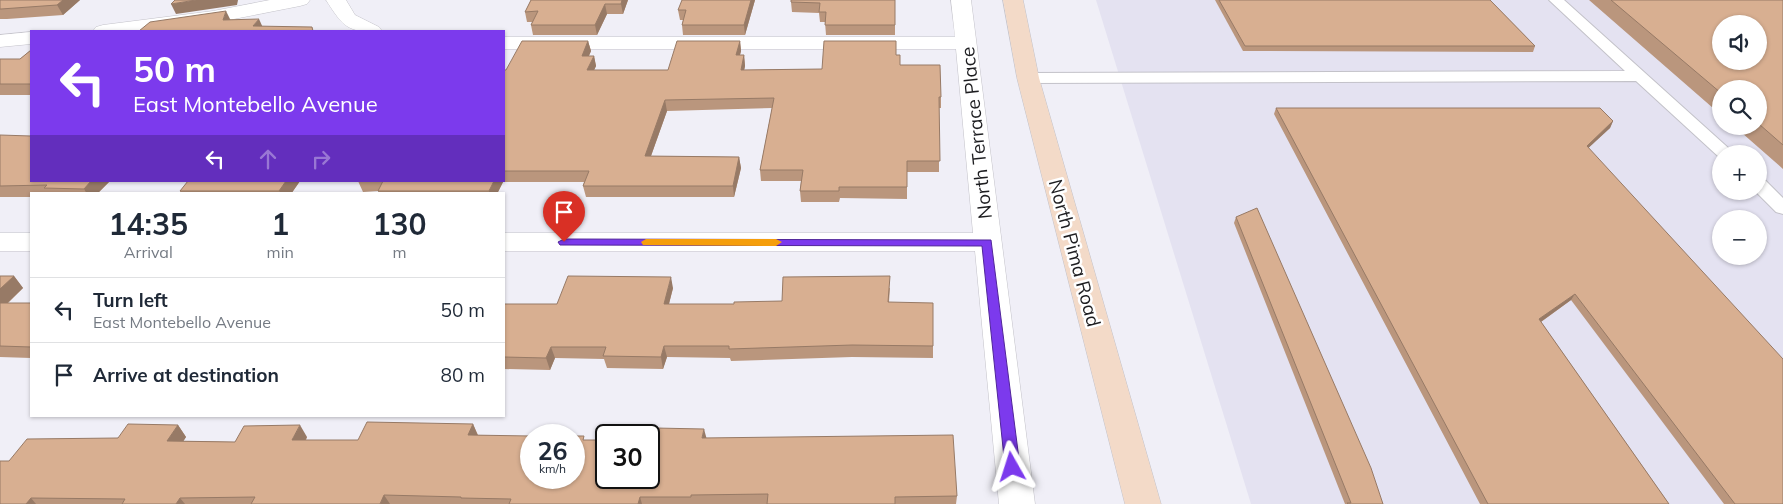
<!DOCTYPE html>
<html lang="en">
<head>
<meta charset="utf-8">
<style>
	:root { --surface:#fff; --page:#f2f2f3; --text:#1f2937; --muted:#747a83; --line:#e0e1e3 }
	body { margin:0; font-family:Mulish,sans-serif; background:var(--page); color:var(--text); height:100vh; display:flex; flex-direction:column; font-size:19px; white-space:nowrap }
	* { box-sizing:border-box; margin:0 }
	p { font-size:16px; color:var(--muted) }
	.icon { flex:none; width:28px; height:28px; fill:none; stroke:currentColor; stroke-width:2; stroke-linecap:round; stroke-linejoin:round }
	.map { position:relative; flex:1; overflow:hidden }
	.side { position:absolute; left:30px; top:192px; width:475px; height:225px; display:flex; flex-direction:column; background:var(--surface); border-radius:0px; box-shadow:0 1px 4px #0004 }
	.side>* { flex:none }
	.top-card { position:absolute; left:30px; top:30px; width:475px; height:152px; border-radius:0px; box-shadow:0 1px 4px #0004; background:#7c3aed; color:#fff; overflow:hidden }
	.controls { position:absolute; left:1712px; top:15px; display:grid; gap:10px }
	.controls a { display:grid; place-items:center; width:55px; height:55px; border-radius:50%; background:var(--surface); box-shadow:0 1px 4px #0004; font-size:25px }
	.speed { position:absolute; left:520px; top:424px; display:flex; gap:10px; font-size:25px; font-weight:700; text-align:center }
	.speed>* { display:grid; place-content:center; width:65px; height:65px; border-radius:50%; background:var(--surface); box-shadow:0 1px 4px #0004; line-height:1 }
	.speed small { font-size:12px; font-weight:400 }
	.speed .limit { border:2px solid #111; border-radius:8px; background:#fff; color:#111 }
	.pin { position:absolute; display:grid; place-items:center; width:42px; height:42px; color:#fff; margin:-51px -21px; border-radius:50% 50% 50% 0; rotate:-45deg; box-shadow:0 0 5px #0007 }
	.pin .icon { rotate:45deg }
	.me { position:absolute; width:55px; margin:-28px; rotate:354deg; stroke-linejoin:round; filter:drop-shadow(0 0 4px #0008) }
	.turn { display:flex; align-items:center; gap:18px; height:105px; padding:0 20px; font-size:22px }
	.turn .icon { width:65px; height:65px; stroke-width:2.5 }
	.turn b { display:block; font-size:35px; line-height:42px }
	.lanes { display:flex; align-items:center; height:48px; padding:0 20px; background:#0003; justify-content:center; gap:25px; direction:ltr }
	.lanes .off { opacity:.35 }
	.eta { display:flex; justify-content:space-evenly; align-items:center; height:85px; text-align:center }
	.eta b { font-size:30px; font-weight:700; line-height:35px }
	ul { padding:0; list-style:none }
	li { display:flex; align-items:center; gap:15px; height:65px; padding:0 20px; border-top:1px solid var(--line) }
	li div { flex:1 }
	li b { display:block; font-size:19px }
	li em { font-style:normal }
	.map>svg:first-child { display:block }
</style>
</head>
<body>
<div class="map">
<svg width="1783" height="504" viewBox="0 0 1783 504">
	<rect width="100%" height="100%" fill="#f0eff7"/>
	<!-- built -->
	<path fill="#e4e2f1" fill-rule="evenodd" d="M1096,0H1783V504H1251ZM1721,24H1759V61H1721ZM1721,89H1759V126H1721ZM1721,154H1759V191H1721ZM1721,219H1759V256H1721Z"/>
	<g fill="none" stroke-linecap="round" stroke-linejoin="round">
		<!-- service casing -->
		<g stroke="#c3c2c9" stroke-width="2">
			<g id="service">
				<path d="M1549,0H1564L1735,154H1721V158H1720L1636,81L1028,83L1022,81L1020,78L1022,75L1028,73L1625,71Z"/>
				<path d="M1759,179L1766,181L1783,198V214L1776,212L1755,191H1759Z"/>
			</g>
		</g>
		<!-- minor casing -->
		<g stroke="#c3c2c9" stroke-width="1">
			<g id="minor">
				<path d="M270,0H310L307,4L300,6C232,19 163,36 93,31L96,27L103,25L213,11Z"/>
				<path d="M326,0H346L355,15L379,27L382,31C348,33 344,28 326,0Z"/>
				<path d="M951,0H971L1035,504H999L975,251H504V233H973L956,49H504V37H955Z"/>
				<path d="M31,32V44L0,47V35Z"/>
				<rect x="0" y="233" width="31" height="18"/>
			</g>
		</g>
		<!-- secondary casing -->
		<g stroke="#c3c2c9" stroke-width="1">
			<path id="secondary" d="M1003,0H1023L1039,78L1161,504H1125L1017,78Z"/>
		</g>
		<!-- service -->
		<use href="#service" fill="#fff" fill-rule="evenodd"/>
		<!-- minor -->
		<use href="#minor" fill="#fff" fill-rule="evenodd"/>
		<!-- secondary -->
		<use href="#secondary" fill="#f3dac8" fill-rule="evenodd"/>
	</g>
	<!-- wall -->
	<g fill="#ba967d">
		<path d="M0,0H80L63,15L7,19H0Z"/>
		<path d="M531,0H628L623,14H607L597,35H533L531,25L532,22H527L525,12Z"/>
		<path d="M755,0L745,35H683L682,25L683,20H680L678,10Z"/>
		<path d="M895,0V35H826L825,22H820L819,13L792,12L791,2Z"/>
		<path d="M1215,0H1490L1535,46L1533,52L1243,51Z"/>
		<path d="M1589,0H1783V169L1734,126H1759V89H1721V115Z"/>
		<path d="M588,41L591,51L589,56H594L596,66L594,70H668L740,41L741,51L740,55H744L745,66L744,70L822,69L896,55L900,65L941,97V108H939V172H907V199L840,198L839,202H801L800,191L801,181H761L760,170L772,108L667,111L651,156L739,157L741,168L734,197H586L583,186L584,182H503L497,194H379L378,191L363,192L358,181H504V70H506Z"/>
		<path d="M31,50V95H0V59H20Z"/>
		<path d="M1276,108L1613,121L1610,128L1588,148L1783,504H1724L1571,300L1541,322L1669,504H1480L1274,114Z"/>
		<path d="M0,135L31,181H300L291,194H181L180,191L188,182H109L97,194H31V197H0Z"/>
		<path d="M1236,217L1383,504H1345L1234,223Z"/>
		<path d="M0,276H14L23,288L8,303H31V358L0,357Z"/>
		<path d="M673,288L669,304H734L782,301L890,288L889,302L933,346V358L852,357L731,361L730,358L667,357L663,369L607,368L604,359L555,358L550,370L504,369V304H557Z"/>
		<path d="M473,424L478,435L585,440L606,478L706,438L957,496L956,504H0L9,461L178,425L186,437L183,441L235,442L307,437L306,440H358Z"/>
	</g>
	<!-- shaded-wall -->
	<g fill="#977a66">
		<path d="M63,0H80L63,15L57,5Z"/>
		<path d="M196,0H238L237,5L176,14L171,4Z"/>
		<path d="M622,0H628L623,14L621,4Z"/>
		<path d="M751,0H755L745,35L744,25Z"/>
		<path d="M605,4L607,14L597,35L595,25Z"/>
		<path d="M226,11L231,21L223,20Z"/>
		<path d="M259,19L264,30L253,26Z"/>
		<path d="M588,41L591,51L584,66L582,56Z"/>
		<path d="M740,41L741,51L737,66L736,55Z"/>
		<path d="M744,55L745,66L742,81L741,70Z"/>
		<path d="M594,56L596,66L589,81L587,70Z"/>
		<path d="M665,100L667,111L647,167L645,156Z"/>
		<path d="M1613,121L1610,128L1583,153L1587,146Z"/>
		<path d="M739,157L741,168L734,197L733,186Z"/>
		<path d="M91,181H108L109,182L97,194H87L84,189Z"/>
		<path d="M286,181H300L291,194H281L279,191Z"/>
		<path d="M494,181L503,182L497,194H489V191Z"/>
		<path d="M14,276L23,288L0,310V289Z"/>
		<path d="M671,277L673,288L666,315L664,304Z"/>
		<path d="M1575,294L1571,300L1535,326L1539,319Z"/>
		<path d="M664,346L667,357L663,369L661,357Z"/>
		<path d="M551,347L555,358L550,370L546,358Z"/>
		<path d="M473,424L478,436L468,435Z"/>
		<path d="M178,425L186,437L176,453L167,441Z"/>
		<path d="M300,425L307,437L299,452L292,440Z"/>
		<path d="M704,429L707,440L702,438Z"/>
		<path d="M384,495L390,504H380Z"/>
		<path d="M640,497L642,504H638Z"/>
		<path d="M31,498L36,504H26Z"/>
		<path d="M180,498L185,504H176Z"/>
	</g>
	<!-- building -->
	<g fill="#d8af91" stroke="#977a66" fill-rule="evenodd">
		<path d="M0,0H63L57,5L1,9H0Z"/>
		<path d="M175,0H196L171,4Z"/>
		<path d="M531,0H622L621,4H605L595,25H531L538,11L525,12Z"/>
		<path d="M682,0H751L744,25H682L686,10H678Z"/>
		<path d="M791,0H895V25H825L826,12H819L820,3L791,2Z"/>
		<path d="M1219,0H1490L1535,46H1245Z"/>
		<path d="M1611,0H1783V145L1759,124V89H1721V93ZM1721,24H1759V61H1721Z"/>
		<path d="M226,11L223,20L259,19L253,26L312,27L313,31H139L150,22Z"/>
		<path d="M522,41H588L582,56H594L587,70H668L677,41H740L736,55H744L741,70L822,69L824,41H896V55H900V65H940L941,97H939L940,161H907V187H839V191H800L803,170H760L774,98L665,100L645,156L739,157L733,186H583L589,171H504V70H506Z"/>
		<path d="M31,50V84H0V59H20Z"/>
		<path d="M1276,108H1600L1613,121L1587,146L1783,359V504H1735L1575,294L1539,319L1669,504H1488Z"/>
		<path d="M0,135L31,136V181H91L84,189L44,188L47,185L0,186Z"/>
		<path d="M188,181H286L279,191H180Z"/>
		<path d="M383,181H494L489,191H378Z"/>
		<path d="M1257,208L1371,468L1383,504H1348L1347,503H1351L1236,217Z"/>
		<path d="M0,276H14L0,289Z"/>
		<path d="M568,276L671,277L664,304H734V302L782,301L783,277L890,276L888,302L933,303V346L852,345L729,349V346H664L661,357L603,356L606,347H551L546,358L504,357V304H557Z"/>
		<path d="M0,303H31V347L0,346Z"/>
		<path d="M367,422L473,424L468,435L531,436V478H574V436H584L583,440H606V478H649V440H651L655,428L704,429L702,438L953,435L957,496L895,497V504H767L768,494L691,495V497H640L638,504H509L511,499L461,498V497L384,495L380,504H251L255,497L180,498L176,504H122L125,499L31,498L26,504H0V461H9L27,439L118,438L128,424L178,425L167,441L235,442L244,426L300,425L292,440H358Z"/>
	</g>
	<!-- route -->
	<path fill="#7c3aed" stroke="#51269a" d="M564,239L991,240L1020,467L1018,471L1012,472L1007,471L1005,467L982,246L560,245L558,242Z"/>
	<!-- slow -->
	<path fill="#f59e0b" d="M646,239H776L782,242L776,246L643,245L641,242Z"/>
	<g text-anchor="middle" stroke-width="5" stroke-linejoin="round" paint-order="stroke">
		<!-- street labels -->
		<g font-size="19" fill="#1d1d20" stroke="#fff">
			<text transform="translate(976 133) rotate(-96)" y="7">North Terrace Place</text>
			<text transform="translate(1075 253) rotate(75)" y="7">North Pima Road</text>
		</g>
	</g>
</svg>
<div class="controls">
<a><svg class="icon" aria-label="sound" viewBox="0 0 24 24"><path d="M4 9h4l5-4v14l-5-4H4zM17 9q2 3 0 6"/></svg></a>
<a><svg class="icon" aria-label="search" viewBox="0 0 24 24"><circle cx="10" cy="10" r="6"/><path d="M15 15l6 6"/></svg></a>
<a>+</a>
<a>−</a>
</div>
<div class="speed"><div>26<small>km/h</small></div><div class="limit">30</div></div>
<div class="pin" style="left:564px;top:242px;background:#d93025"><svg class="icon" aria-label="arrive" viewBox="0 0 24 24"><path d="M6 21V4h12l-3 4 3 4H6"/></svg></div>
<svg class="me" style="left:1012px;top:467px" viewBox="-20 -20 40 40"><path d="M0-17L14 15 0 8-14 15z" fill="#7c3aed" stroke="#fff" stroke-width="4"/></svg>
<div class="top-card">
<div class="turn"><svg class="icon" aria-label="left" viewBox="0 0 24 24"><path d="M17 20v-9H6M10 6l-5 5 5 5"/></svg><div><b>50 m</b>East Montebello Avenue</div></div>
<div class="lanes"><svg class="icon" aria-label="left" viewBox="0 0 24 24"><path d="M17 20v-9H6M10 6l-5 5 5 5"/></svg><svg class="icon off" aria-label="ahead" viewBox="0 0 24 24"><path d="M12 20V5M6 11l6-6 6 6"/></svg><svg class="icon off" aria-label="right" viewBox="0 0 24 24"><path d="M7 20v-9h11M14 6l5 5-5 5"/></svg></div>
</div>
<section class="side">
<div class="eta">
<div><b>14:35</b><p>Arrival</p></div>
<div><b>1</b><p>min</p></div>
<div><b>130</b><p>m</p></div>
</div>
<ul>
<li><svg class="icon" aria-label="left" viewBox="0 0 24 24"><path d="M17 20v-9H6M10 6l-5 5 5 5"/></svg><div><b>Turn left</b><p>East Montebello Avenue</p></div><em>50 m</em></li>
<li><svg class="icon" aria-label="arrive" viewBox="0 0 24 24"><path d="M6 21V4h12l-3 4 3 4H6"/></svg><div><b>Arrive at destination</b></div><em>80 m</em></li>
</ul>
</section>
</div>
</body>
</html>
